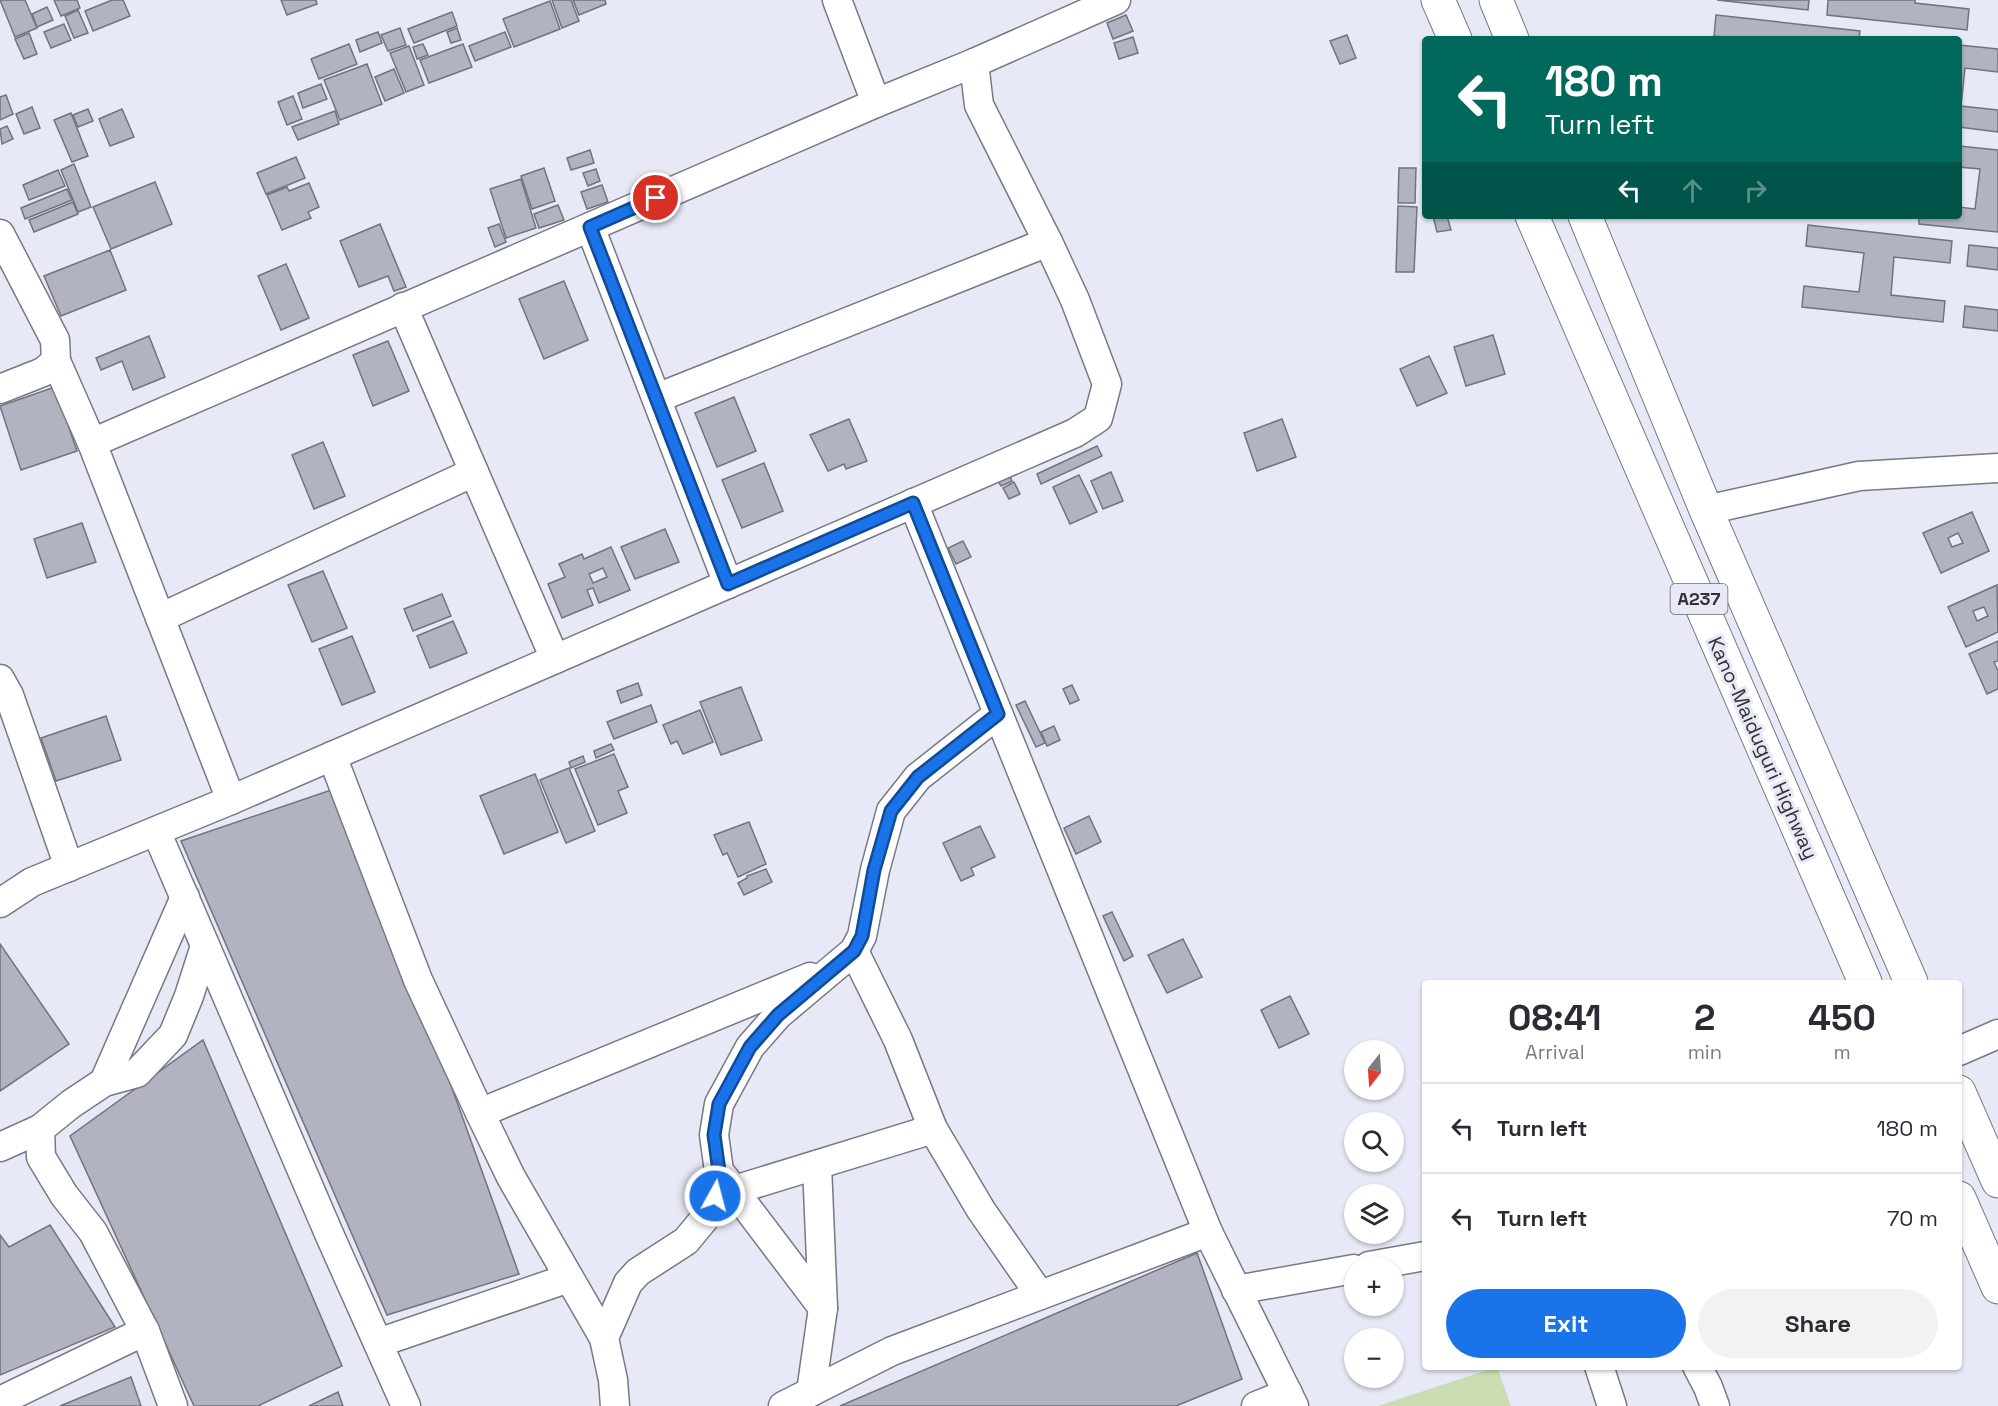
<!DOCTYPE html>
<html lang="en">
<head>
<meta charset="utf-8">
<style>
	:root { --surface:#fff; --page:#f2f2f3; --text:#2b2b33; --muted:#7c7c81; --line:#e1e1e2; --accent:#1a73e8 }
	body { margin:0; font-family:"Space Grotesk",sans-serif; background:var(--page); color:var(--text); height:100vh; display:flex; flex-direction:column; font-size:22px; white-space:nowrap }
	* { box-sizing:border-box; margin:0 }
	p { font-size:20px; color:var(--muted) }
	.icon { flex:none; width:33px; height:33px; fill:none; stroke:currentColor; stroke-width:2; stroke-linecap:round; stroke-linejoin:round }
	.map { position:relative; flex:1; overflow:hidden }
	.panel { position:absolute; left:1422px; top:980px; width:540px; height:390px; display:flex; flex-direction:column; background:var(--surface); border-radius:6px; box-shadow:0 2px 4px #0004 }
	.panel>* { flex:none }
	.banner { position:absolute; left:1422px; top:36px; width:540px; height:183px; border-radius:6px; box-shadow:0 2px 4px #0004; background:#00695c; color:#fff; overflow:hidden }
	.needle { width:39px; rotate:197deg }
	.controls { position:absolute; left:1344px; top:1040px; display:grid; gap:12px }
	.controls a { display:grid; place-items:center; width:60px; height:60px; border-radius:50%; background:var(--surface); box-shadow:0 2px 4px #0004; font-size:30px }
	.pin { position:absolute; display:grid; place-items:center; width:51px; height:51px; color:#fff; margin:-26px; border:3px solid #fff; border-radius:50%; box-shadow:0 2px 6px #0007 }
	.me { position:absolute; width:66px; margin:-33px; rotate:7deg; stroke-linejoin:round; filter:drop-shadow(0 0 4px #0008) }
	.turn { display:flex; align-items:center; gap:21px; height:126px; padding:0 24px; font-size:27px }
	.turn .icon { width:78px; height:78px; stroke-width:2.5 }
	.turn b { display:block; font-size:42px; line-height:51px }
	.lanes { display:flex; align-items:center; height:57px; padding:0 24px; background:#0003; justify-content:center; gap:30px; direction:ltr }
	.lanes .off { opacity:.35 }
	.eta { display:flex; justify-content:space-evenly; align-items:center; height:102px; text-align:center }
	.eta b { font-size:36px; font-weight:800; line-height:42px }
	.primary-button { display:flex; gap:12px; margin-top:auto; padding:12px 24px }
	.primary-button a { flex:1; height:69px; border-radius:36px; background:var(--accent); color:#fff; font-size:24px; font-weight:800; line-height:69px; text-align:center }
	.primary-button a+a { background:var(--page); color:var(--text) }
	ul { padding:0; list-style:none }
	li { display:flex; align-items:center; gap:18px; height:90px; padding:0 24px; border-top:2px solid var(--line) }
	li div { flex:1 }
	li b { display:block; font-size:22px }
	li em { font-style:normal }
	.map>svg:first-child { display:block }
</style>
</head>
<body>
<div class="map">
<svg width="1998" height="1406" viewBox="0 0 1998 1406">
	<rect width="100%" height="100%" fill="#e7e9f6"/>
	<!-- green -->
	<path fill="#cbdcb1" d="M1497,1367L1511,1406H1378Z"/>
	<!-- building -->
	<g fill="#b1b3c0" stroke="#71737f" stroke-width="1.5" fill-rule="evenodd">
		<path d="M0,0H25L37,28L15,37Z"/>
		<path d="M54,0H77L80,8L61,16Z"/>
		<path d="M112,0H123L130,16L93,31L85,11Z"/>
		<path d="M281,0H316L317,4L287,15Z"/>
		<path d="M552,0H571L579,21L562,28Z"/>
		<path d="M573,0H605L606,4L579,15Z"/>
		<path d="M1717,0H1809L1808,10Z"/>
		<path d="M1828,0H1915V3L1969,9L1967,30L1827,15Z"/>
		<path d="M550,1L560,29L514,47L503,19Z"/>
		<path d="M47,7L53,20L37,27L32,14Z"/>
		<path d="M78,10L88,33L74,38L65,16Z"/>
		<path d="M452,12L457,26L414,43L408,29Z"/>
		<path d="M1126,15L1133,31L1113,39L1107,23Z"/>
		<path d="M1716,15L1860,31L1859,39H1739L1714,36Z"/>
		<path d="M64,24L71,40L51,48L44,32Z"/>
		<path d="M400,28L406,45L388,51L381,35Z"/>
		<path d="M457,28L461,40L451,43L447,32Z"/>
		<path d="M378,32L382,43L360,52L356,40Z"/>
		<path d="M505,32L511,47L475,61L469,46Z"/>
		<path d="M29,33L37,54L24,59L15,39Z"/>
		<path d="M1347,35L1356,58L1340,64L1330,41Z"/>
		<path d="M1133,37L1138,53L1119,59L1114,43Z"/>
		<path d="M349,44L357,64L319,79L311,59Z"/>
		<path d="M423,44L428,55L417,59L413,47Z"/>
		<path d="M463,44L472,67L429,83L420,60Z"/>
		<path d="M1959,45L1998,49V72L1965,68L1961,106L1998,110V132L1959,127Z"/>
		<path d="M409,46L424,85L406,92L390,53Z"/>
		<path d="M367,64L382,104L340,120L324,80Z"/>
		<path d="M394,69L404,93L385,101L375,77Z"/>
		<path d="M321,84L327,99L303,108L298,93Z"/>
		<path d="M6,95L13,114L0,120V97Z"/>
		<path d="M293,96L302,119L287,125L278,102Z"/>
		<path d="M32,107L40,128L24,134L16,114Z"/>
		<path d="M88,109L93,121L78,127L73,115Z"/>
		<path d="M122,109L134,137L110,146L99,119Z"/>
		<path d="M335,111L339,124L298,140L292,127Z"/>
		<path d="M71,113L88,156L72,162L54,120Z"/>
		<path d="M7,126L13,139L2,144L0,129Z"/>
		<path d="M1959,146L1998,150V232L1919,224V216H1959V207L1975,209L1980,169L1959,167Z"/>
		<path d="M590,150L594,163L571,170L567,158Z"/>
		<path d="M296,157L305,178L266,194L257,173Z"/>
		<path d="M74,164L91,207L78,212L61,170Z"/>
		<path d="M544,168L555,201L532,209L521,176Z"/>
		<path d="M1399,168H1416L1415,203H1398Z"/>
		<path d="M596,169L600,181L588,186L583,173Z"/>
		<path d="M58,170L65,186L29,200L23,185Z"/>
		<path d="M521,179L536,228L506,238L490,189Z"/>
		<path d="M155,182L172,224L111,249L93,207Z"/>
		<path d="M309,183L319,207L308,212L311,218L282,230L267,195L287,187L289,191Z"/>
		<path d="M602,185L608,202L587,209L581,192Z"/>
		<path d="M67,189L72,200L25,219L21,208Z"/>
		<path d="M73,202L78,214L34,232L29,220Z"/>
		<path d="M558,205L564,220L539,228L534,214Z"/>
		<path d="M1398,206L1417,207L1414,272H1396Z"/>
		<path d="M1433,216H1447L1451,230L1437,232Z"/>
		<path d="M380,224L406,287L394,291L388,276L359,287L340,241Z"/>
		<path d="M499,224L506,242L495,247L488,228Z"/>
		<path d="M1808,225L1952,241L1950,263L1894,257L1891,295L1945,301L1943,322L1802,307L1804,286L1859,292L1864,253L1806,246Z"/>
		<path d="M1969,245L1998,248V270L1967,266Z"/>
		<path d="M110,250L126,290L61,316L44,276Z"/>
		<path d="M286,264L309,318L281,330L258,276Z"/>
		<path d="M564,281L588,340L544,359L519,299Z"/>
		<path d="M1965,306L1998,310V331L1963,327Z"/>
		<path d="M1493,335L1505,374L1466,386L1454,347Z"/>
		<path d="M149,336L165,377L133,390L122,361L101,370L96,358Z"/>
		<path d="M388,341L409,391L373,406L353,355Z"/>
		<path d="M1429,356L1447,393L1417,406L1400,369Z"/>
		<path d="M55,387L77,451L21,470L0,406Z"/>
		<path d="M734,397L756,451L717,467L695,413Z"/>
		<path d="M849,419L867,461L846,469L844,464L828,471L810,435Z"/>
		<path d="M1282,419L1296,457L1257,471L1244,433Z"/>
		<path d="M323,442L345,496L314,509L292,455Z"/>
		<path d="M1097,446L1102,456L1041,484L1037,474Z"/>
		<path d="M764,463L783,511L742,528L722,480Z"/>
		<path d="M1111,472L1123,501L1103,509L1091,481Z"/>
		<path d="M1009,474L1012,481L1001,486L997,479Z"/>
		<path d="M1079,475L1097,512L1070,524L1053,487Z"/>
		<path d="M1014,482L1020,494L1009,499L1003,488Z"/>
		<path d="M1972,512L1989,551L1941,573L1923,533ZM1958,533L1963,543L1952,547L1948,538Z"/>
		<path d="M82,523L96,562L47,578L34,539Z"/>
		<path d="M665,529L679,562L635,579L621,547Z"/>
		<path d="M963,541L971,557L956,564L948,548Z"/>
		<path d="M611,547L630,590L599,603L593,588L587,590L593,605L562,618L548,584L565,577L559,564L582,554L584,559ZM603,568L607,577L593,583L589,574Z"/>
		<path d="M323,571L347,628L312,642L288,585Z"/>
		<path d="M1997,585L1998,632L1966,647L1948,607ZM1984,607L1988,616L1977,621L1973,611Z"/>
		<path d="M442,594L451,616L413,631L404,609Z"/>
		<path d="M453,621L467,653L430,668L417,636Z"/>
		<path d="M352,636L375,692L342,705L319,649Z"/>
		<path d="M1998,641V661L1994,662L1998,671V689L1987,694L1969,654Z"/>
		<path d="M638,683L642,695L621,703L617,691Z"/>
		<path d="M1072,685L1079,700L1070,704L1063,689Z"/>
		<path d="M741,687L762,740L721,755L700,702Z"/>
		<path d="M1025,701L1045,743L1036,747L1016,705Z"/>
		<path d="M651,705L657,722L614,739L607,722Z"/>
		<path d="M700,710L713,742L683,754L677,741L671,744L663,725Z"/>
		<path d="M106,716L121,760L56,781L41,738Z"/>
		<path d="M1054,726L1060,740L1047,746L1041,732Z"/>
		<path d="M611,744L614,750L596,758L594,751Z"/>
		<path d="M614,754L628,787L618,791L627,813L598,825L575,769Z"/>
		<path d="M583,756L585,762L571,768L569,762Z"/>
		<path d="M569,768L595,831L566,843L540,780Z"/>
		<path d="M535,774L558,832L504,854L480,796Z"/>
		<path d="M343,786L519,1274L387,1315L181,841Z"/>
		<path d="M1089,816L1101,842L1076,854L1064,828Z"/>
		<path d="M749,822L766,864L738,877L727,853L723,855L714,835Z"/>
		<path d="M980,826L995,857L971,868L974,875L961,881L943,843Z"/>
		<path d="M766,869L772,882L744,895L738,883L747,878V876Z"/>
		<path d="M1112,912L1133,956L1124,961L1103,916Z"/>
		<path d="M1183,939L1202,977L1167,993L1148,955Z"/>
		<path d="M0,944L69,1044L0,1091Z"/>
		<path d="M1290,996L1309,1034L1279,1048L1261,1010Z"/>
		<path d="M203,1040L342,1366L258,1406H194L70,1136Z"/>
		<path d="M50,1225L115,1327L0,1375V1235L9,1247Z"/>
		<path d="M1197,1253L1242,1379L1176,1406H840Z"/>
		<path d="M131,1377L141,1406H60Z"/>
		<path d="M338,1392L343,1406H309Z"/>
	</g>
	<g fill="none" stroke-linecap="round" stroke-linejoin="round">
		<!-- minor casing -->
		<g stroke="#787985" stroke-width="31">
			<g id="minor">
				<path d="M837,0L876,103"/>
				<path d="M590,227L728,584"/>
				<path d="M0,234L55,340L56,361L43,372L0,389"/>
				<path d="M56,361L92,443L231,800"/>
				<path d="M657,398L1048,242"/>
				<path d="M92,443L876,103L974,63L1116,0"/>
				<path d="M474,472L555,659"/>
				<path d="M913,503L1208,1232L1294,1406"/>
				<path d="M1706,510L1859,476L1998,468"/>
				<path d="M160,618L474,472L403,307"/>
				<path d="M0,679L9,695L69,867"/>
				<path d="M332,756L418,980L480,1113L511,1177L604,1338"/>
				<path d="M156,831L330,1236L406,1406"/>
				<path d="M0,903L32,882L231,800L1075,433L1098,418L1107,384L1075,300L1048,242L979,105L974,63"/>
				<path d="M854,951L898,1040L933,1129"/>
				<path d="M1959,1051L1998,1034"/>
				<path d="M104,1082L185,897"/>
				<path d="M480,1113L810,977"/>
				<path d="M0,1147L40,1129"/>
				<path d="M723,1176L823,1308"/>
				<path d="M715,1196L933,1129L981,1210L1040,1295"/>
				<path d="M1369,1266L1425,1256"/>
				<path d="M1236,1290L1354,1269"/>
				<path d="M378,1343L569,1278"/>
				<path d="M1599,1366L1612,1406"/>
				<path d="M1697,1366L1708,1387L1715,1406"/>
				<path d="M811,1392L823,1308L817,1165"/>
				<path d="M0,1401L145,1331"/>
				<path d="M173,1406L145,1331L93,1232L64,1195L41,1157L40,1129L71,1104L104,1082L137,1073L173,1035L189,996L205,946"/>
				<path d="M615,1406L613,1380L604,1338L628,1283L638,1272L686,1241L705,1218L715,1196L719,1171L714,1135L719,1104L750,1047L778,1015L854,951L862,936L875,870L891,811L918,777L998,714"/>
				<path d="M783,1406L892,1351L1208,1232"/>
				<path d="M1256,1406L1288,1393"/>
			</g>
		</g>
		<!-- highway casing -->
		<g stroke="#787985" stroke-width="35">
			<g id="highway">
				<path d="M1438,0L1455,39"/>
				<path d="M1496,0L1512,39"/>
				<path d="M1532,216L1865,982"/>
				<path d="M1585,216L1706,510L1911,982"/>
				<path d="M1959,1092L1998,1181"/>
				<path d="M1959,1198L1998,1287"/>
			</g>
		</g>
		<!-- minor -->
		<use href="#minor" stroke="#fff" stroke-width="28"/>
		<!-- highway -->
		<use href="#highway" stroke="#fff" stroke-width="33"/>
	</g>
	<g fill="none" stroke-linecap="round" stroke-linejoin="round">
		<!-- route casing -->
		<g stroke="#114b97" stroke-width="15">
			<path id="route" d="M656,198L590,227L728,584L913,503L998,714L918,777L891,811L874,870L862,936L854,951L778,1015L750,1047L719,1104L714,1135L719,1171L715,1196"/>
		</g>
		<!-- route -->
		<use href="#route" stroke="#1a73e8" stroke-width="10"/>
	</g>
	<g text-anchor="middle" stroke-width="6" stroke-linejoin="round" paint-order="stroke">
		<!-- shield labels -->
		<rect fill="#e7e9f6" stroke="#686870" stroke-width="1.5" x="1670.5" y="584" width="57" height="30" rx="4.5"/>
		<g font-size="18" font-weight="bold" fill="#313136">
			<text x="1699" y="605">A237</text>
		</g>
		<!-- street labels -->
		<g font-size="20" fill="#313136" stroke="#e7e9f6">
			<text transform="translate(1763 748) rotate(66)" y="7">Kano-Maiduguri Highway</text>
		</g>
	</g>
</svg>
<div class="controls">
<a><svg class="needle" viewBox="-14 -14 28 28"><path d="M0-13l5 13h-10z" fill="#e53935"/><path d="M0 13l5-13h-10z" fill="#7c7c81"/></svg></a>
<a><svg class="icon" aria-label="search" viewBox="0 0 24 24"><circle cx="10" cy="10" r="6"/><path d="M15 15l6 6"/></svg></a>
<a><svg class="icon" aria-label="layers" viewBox="0 0 24 24"><path d="M12 4l9 5-9 5-9-5zM3 14l9 5 9-5"/></svg></a>
<a>+</a>
<a>−</a>
</div>
<div class="pin" style="left:656px;top:198px;background:#d93025"><svg class="icon" aria-label="arrive" viewBox="0 0 24 24"><path d="M6 21V4h12l-3 4 3 4H6"/></svg></div>
<svg class="me" style="left:715px;top:1196px" viewBox="-20 -20 40 40"><circle r="17" fill="#1a73e8" stroke="#fff" stroke-width="3"/><path d="M0-11L8 9 0 5-8 9z" fill="#fff"/></svg>
<div class="banner">
<div class="turn"><svg class="icon" aria-label="left" viewBox="0 0 24 24"><path d="M17 20v-9H6M10 6l-5 5 5 5"/></svg><div><b>180 m</b>Turn left</div></div>
<div class="lanes"><svg class="icon" aria-label="left" viewBox="0 0 24 24"><path d="M17 20v-9H6M10 6l-5 5 5 5"/></svg><svg class="icon off" aria-label="ahead" viewBox="0 0 24 24"><path d="M12 20V5M6 11l6-6 6 6"/></svg><svg class="icon off" aria-label="right" viewBox="0 0 24 24"><path d="M7 20v-9h11M14 6l5 5-5 5"/></svg></div>
</div>
<section class="panel">
<div class="eta">
<div><b>08:41</b><p>Arrival</p></div>
<div><b>2</b><p>min</p></div>
<div><b>450</b><p>m</p></div>
</div>
<ul>
<li><svg class="icon" aria-label="left" viewBox="0 0 24 24"><path d="M17 20v-9H6M10 6l-5 5 5 5"/></svg><div><b>Turn left</b></div><em>180 m</em></li>
<li><svg class="icon" aria-label="left" viewBox="0 0 24 24"><path d="M17 20v-9H6M10 6l-5 5 5 5"/></svg><div><b>Turn left</b></div><em>70 m</em></li>
</ul>
<div class="primary-button"><a>Exit</a><a>Share</a></div>
</section>
</div>
</body>
</html>
